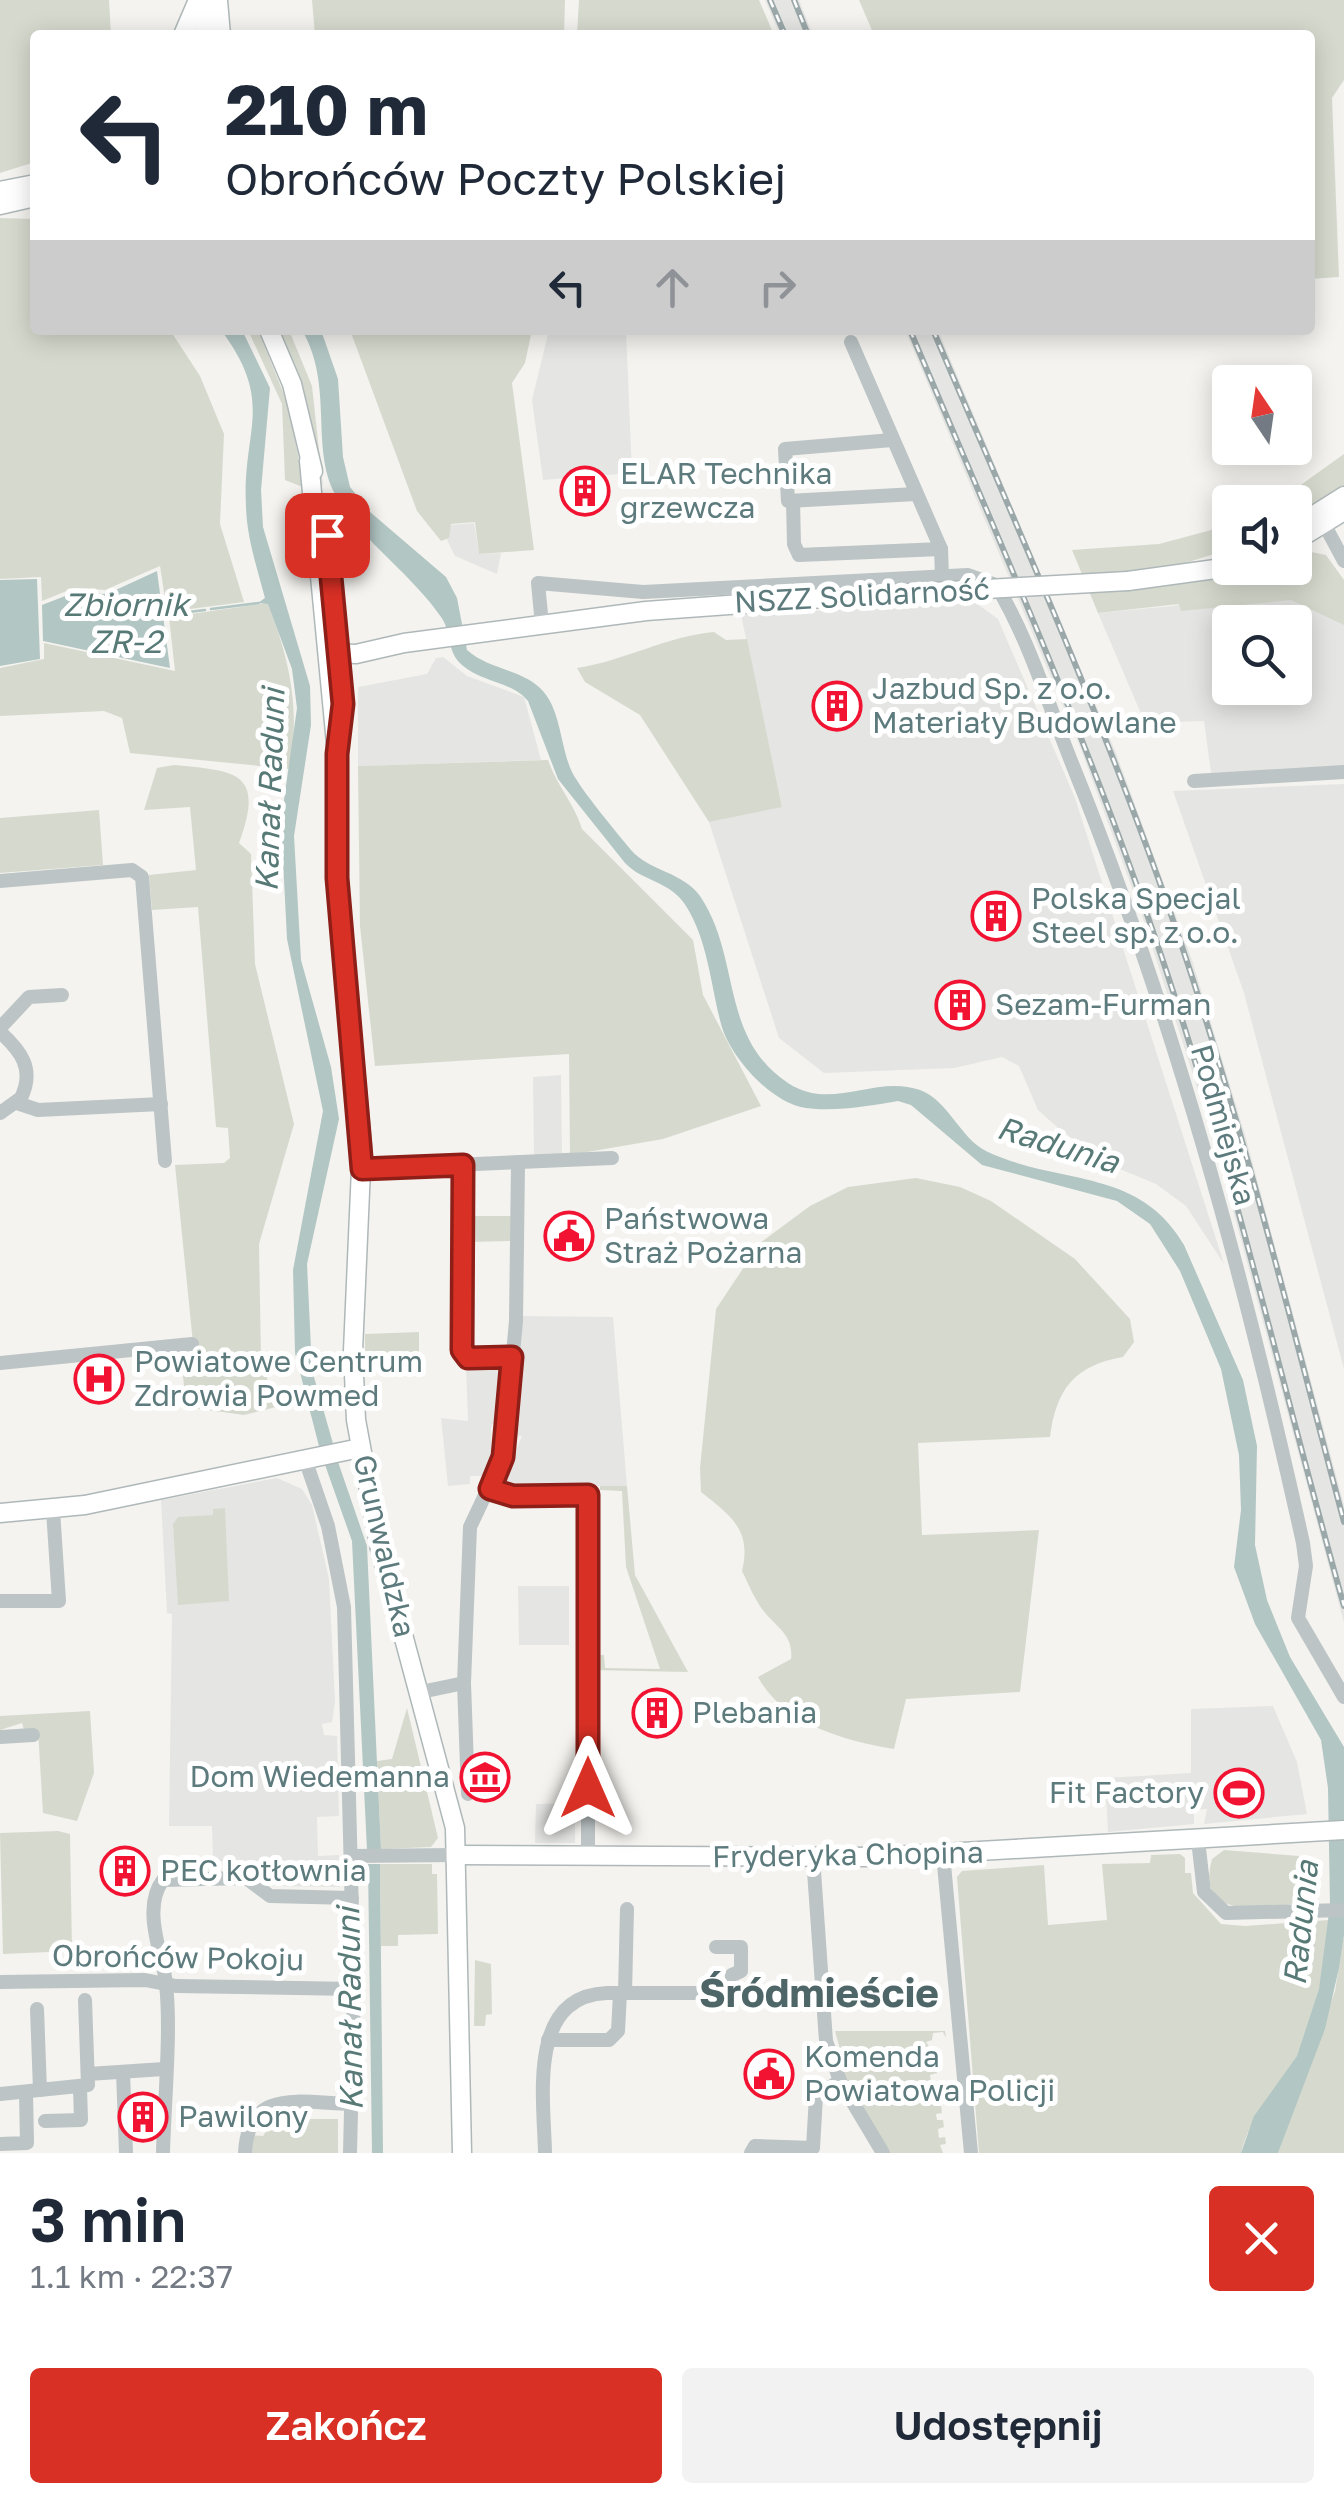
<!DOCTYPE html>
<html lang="pl">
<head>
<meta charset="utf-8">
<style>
	:root { --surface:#fff; --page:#f2f2f3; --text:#1f2937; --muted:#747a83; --accent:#d93025 }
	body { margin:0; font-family:"Golos Text",sans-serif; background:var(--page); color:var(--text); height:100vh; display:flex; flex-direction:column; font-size:38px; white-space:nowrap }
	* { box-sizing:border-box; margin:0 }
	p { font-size:32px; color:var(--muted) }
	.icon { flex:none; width:55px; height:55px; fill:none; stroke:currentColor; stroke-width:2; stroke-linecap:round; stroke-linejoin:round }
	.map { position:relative; height:2153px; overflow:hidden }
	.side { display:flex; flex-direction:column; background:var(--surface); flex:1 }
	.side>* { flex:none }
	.banner { position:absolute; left:30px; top:30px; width:1285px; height:305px; border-radius:10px; box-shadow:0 5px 25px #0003; background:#fff; color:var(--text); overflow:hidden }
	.needle { width:65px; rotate:347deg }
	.buttons { position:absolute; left:1212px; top:365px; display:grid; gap:20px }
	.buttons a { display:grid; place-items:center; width:100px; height:100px; border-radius:10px; background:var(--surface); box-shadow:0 5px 25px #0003; font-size:50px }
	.pin { position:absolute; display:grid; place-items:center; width:85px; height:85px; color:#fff; margin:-42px; border-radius:20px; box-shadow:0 5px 15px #0006 }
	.me { position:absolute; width:110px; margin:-55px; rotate:0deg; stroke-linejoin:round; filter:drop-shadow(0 0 8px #0008) }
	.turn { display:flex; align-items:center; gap:35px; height:210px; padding:0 30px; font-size:45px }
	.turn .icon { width:130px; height:130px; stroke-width:2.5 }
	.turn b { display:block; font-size:70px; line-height:85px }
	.lanes { display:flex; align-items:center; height:95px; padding:0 30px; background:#0003; justify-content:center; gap:50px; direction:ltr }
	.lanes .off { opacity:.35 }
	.round { display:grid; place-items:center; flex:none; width:105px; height:105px; border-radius:10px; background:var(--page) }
	.headline { display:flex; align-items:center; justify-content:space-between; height:170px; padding:0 30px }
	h1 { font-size:60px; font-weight:600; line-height:75px }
	.button { display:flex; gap:20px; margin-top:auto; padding:20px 30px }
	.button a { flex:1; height:115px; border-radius:10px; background:var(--accent); color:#fff; font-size:40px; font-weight:600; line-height:115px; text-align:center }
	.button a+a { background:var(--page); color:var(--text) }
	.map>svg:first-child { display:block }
</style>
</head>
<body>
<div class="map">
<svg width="1344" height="2153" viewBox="0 0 1344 2153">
	<rect width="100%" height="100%" fill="#f4f3ef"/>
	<!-- built -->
	<g fill="#e5e5e3" fill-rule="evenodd">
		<path d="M765,0H799L813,35H780Z"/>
		<path d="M549,330H626L632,473L543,480L532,400Z"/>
		<path d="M905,330H938L1116,753L1192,960L1246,1138L1344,1505V1623L1216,1147L1142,915L1079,744Z"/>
		<path d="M474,523L479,554L501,553L497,574L455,556L447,540L451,525Z"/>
		<path d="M1301,590L1344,618V767L1211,773L1204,721L1145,723L1098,613L1172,606L1233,592ZM1230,622H1295V688H1230Z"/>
		<path d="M921,595L923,606L976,603L998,619L1075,798L1224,1264L1186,1206L1156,1184L1105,1163L1057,1127L1038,1110L1019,1066L1002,1057L954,1068L824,1073L779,1038L709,822L782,806L741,615L902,606L903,596Z"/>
		<path d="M443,657L467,676L524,697L541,760L358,766V687L427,674L436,658Z"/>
		<path d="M1344,784V1369L1244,993L1173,791Z"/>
		<path d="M561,1075L562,1156L534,1157L533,1077Z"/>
		<path d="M523,1316L613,1317L627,1486H502L522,1436L513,1435Z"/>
		<path d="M504,1365L499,1424H492L491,1429L492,1463L486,1476H470V1484L448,1486L441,1418L468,1421L466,1367Z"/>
		<path d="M277,1478L302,1489L312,1505L329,1579L335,1702L332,1722L322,1724L324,1735L337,1736L339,1816L317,1817L318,1856L339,1855L340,1887L274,1886L247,1861H213L212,1826H169L172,1614L167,1613L161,1500Z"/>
		<path d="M518,1586H569V1645H519Z"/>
		<path d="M1273,1706L1297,1762L1307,1814L1204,1824L1207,1809L1194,1810V1824L1108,1832L1105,1778L1191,1773V1709Z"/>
		<path d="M575,1803V1843H535L536,1804Z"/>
	</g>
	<!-- green -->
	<g fill="#d6dace">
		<path d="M0,0H109L111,35H35V162L0,173Z"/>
		<path d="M312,0H565L564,35H315Z"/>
		<path d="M579,0H759L774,35H577Z"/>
		<path d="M859,0H1344V80L1332,98L1339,277L1310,279V35H874Z"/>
		<path d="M0,218L35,219V330H170L200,376L224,434L220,524L244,602L167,612L160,566L105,590L74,588L42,601L41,577L0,579Z"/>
		<path d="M248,330H258L287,402L305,488L285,480L282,404Z"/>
		<path d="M275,330H289L312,386L323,487L304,411Z"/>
		<path d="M350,330H532L525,363L512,383L534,550L479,554L475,522L451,524L449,538L441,541L417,511Z"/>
		<path d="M1344,454V492H1333L1295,518V502H1277Z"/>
		<path d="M1230,525V549L1179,565L1128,572L1129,589C1185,585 1240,568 1295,568V553L1301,550L1326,555L1344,580V625L1291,600L1181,611L1179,604L1098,613L1072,550L1159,544Z"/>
		<path d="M268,603C290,662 300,706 290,769L130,753L122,718L104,711L0,716V668L44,659V643L175,671L169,617Z"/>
		<path d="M714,632L726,640L747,639L782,807L709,822L640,715L585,682L577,668C624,661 667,636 714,632Z"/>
		<path d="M548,760C557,786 574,803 582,829L693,940L703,995L761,1106L663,1139L570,1155L569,1054L375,1066L360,926L358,766Z"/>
		<path d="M174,765C234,771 266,770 239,843L251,854L255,964L294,1124L259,1244L261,1359L276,1407L244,1415L186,1407L181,1355L194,1353L175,1165L224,1163L230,1158L228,1128L216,1127L198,907L152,910L149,875L196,870L190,807L144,810L157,768Z"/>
		<path d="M99,810L103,865L0,873V818Z"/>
		<path d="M916,1178L960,1187L991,1201L1075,1259L1130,1319L1134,1342L1123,1357C1075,1365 1056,1389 1050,1437L918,1443L922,1535L1039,1530L1020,1692L906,1699L894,1749C845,1741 783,1724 758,1677L791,1659C794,1634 775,1627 762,1609C754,1598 748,1583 742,1571C752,1530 731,1516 701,1492L700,1468L716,1309L760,1243L810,1206L848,1187Z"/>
		<path d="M467,1216H511L510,1241L467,1242Z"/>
		<path d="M419,1332V1368L365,1370V1334Z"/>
		<path d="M600,1486H627L635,1575L688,1672L592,1670L596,1655H604L605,1668L660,1669L626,1567L622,1491L600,1490Z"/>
		<path d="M225,1508L229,1601L178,1605L173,1524L178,1517L213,1515V1509Z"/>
		<path d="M407,1708L438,1838L431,1847L381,1849L377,1761L392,1759Z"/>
		<path d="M90,1711L94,1773L77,1821L43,1813L38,1730H24L22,1723L0,1730V1716Z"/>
		<path d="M58,1831L70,1834L72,1951L3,1954L0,1833Z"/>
		<path d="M1224,1850L1299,1856L1304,1879L1300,1903C1262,1907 1195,1922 1212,1859Z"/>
		<path d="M1180,1854L1185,1858V1873H1191L1193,1893L1221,1924L1245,1926L1329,1920C1325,1966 1318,2025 1292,2065C1273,2095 1250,2117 1241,2153H979L957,1877L962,1871L1044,1865L1048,1925L1107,1920L1102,1864L1150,1863L1151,1855Z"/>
		<path d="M380,1864H432V1874H437L438,1934L398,1935V1946H381Z"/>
		<path d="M1344,1935V2153H1278L1335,1991Z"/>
		<path d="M475,1960L491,1964L492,2014L486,2015L485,2026H474Z"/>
		<path d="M835,2031H945L946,2038L943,2032L933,2033L932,2040L926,2042L934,2054L928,2056L929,2066L935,2065L937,2073L930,2075L934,2106L941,2105L942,2113L936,2114L937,2120H943L944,2127L938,2129L939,2138L945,2137L946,2144L940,2145L943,2153H889L839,2067L844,2064Z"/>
		<path d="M274,2119H338V2153H250L252,2135L263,2136Z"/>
	</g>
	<!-- water -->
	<g fill="#b2c6c4">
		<path d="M221,330H242L270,388L261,490L263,527L310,686L311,725L294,836L301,960L331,1067L339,1119L307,1264L312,1370L334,1447L320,1450L295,1353L293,1270L323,1111L287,939L281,821L297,708L292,669L268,604L258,603L265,598C257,568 247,538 246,507C242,428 276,404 221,330Z"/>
		<path d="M302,330H321L338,379L343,457L350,487L370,512L446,577L457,598L467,650C488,669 520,669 540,688C561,707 560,747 572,772C581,790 617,833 631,850C649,871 683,872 700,896C742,959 719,1037 788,1083C831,1112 875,1074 920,1090C948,1100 960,1138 986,1151C1058,1186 1138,1166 1184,1245L1243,1380L1257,1446L1255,1545L1267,1600L1290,1657L1344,1747V1935L1339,1968L1325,2029L1278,2153H1241L1254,2116L1297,2056L1319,1989L1330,1905L1328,1788L1321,1740L1255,1624L1234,1567L1241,1510L1239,1455L1221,1369L1180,1271L1150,1224L1117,1201L982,1165L911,1105L898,1101C869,1106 835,1112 806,1108C771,1103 730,1057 721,1024C711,986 708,941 686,906C671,881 643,882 625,863L558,779L528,701C513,682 481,682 462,665C446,651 452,632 441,617C411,573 361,541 335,494C310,447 334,385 302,330Z"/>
		<path d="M157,571L170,668L43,641L42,605L73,593L107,594Z"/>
		<path d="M37,579L40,659L0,666V580Z"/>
		<path d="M337,1459L367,1546L381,1849L367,1850L352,1541L324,1462Z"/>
		<path d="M368,1864H380L383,2153H372Z"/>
	</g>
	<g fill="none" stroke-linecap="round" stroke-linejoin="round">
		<!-- stream -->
		<g stroke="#b2c6c4" stroke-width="2.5">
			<path d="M211,609L259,603"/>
			<path d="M164,615L205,610"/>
		</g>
		<!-- major casing -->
		<g stroke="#afb8b9" stroke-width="21">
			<g id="major">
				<path d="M218,1L221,35"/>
				<path d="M183,35L198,0"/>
				<path d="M203,35L211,0"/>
				<path d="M0,191L35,184"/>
				<path d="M0,205L35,197"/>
				<path d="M269,330L292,384L313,471"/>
				<path d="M309,461L337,754V878L362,1146L353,1351L356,1420L380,1549L455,1828L462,2153"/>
				<path d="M323,511L340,664"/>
				<path d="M1295,527L1344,496"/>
				<path d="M1295,541L1344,511"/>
				<path d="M1128,581L1230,567"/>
				<path d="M328,653L356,654L404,643L646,611L824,598"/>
				<path d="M0,1513L85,1505L360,1448"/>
				<path d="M458,1855L875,1857L1344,1830"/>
			</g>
		</g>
		<!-- minor -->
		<g stroke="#bcc4c5" stroke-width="14">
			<path d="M851,342L941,549L942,577"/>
			<path d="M892,440L785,449L788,501L916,494"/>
			<path d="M793,501L794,544L799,555L941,549"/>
			<path d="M1321,518L1344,561"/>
			<path d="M542,625L538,583L643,592L968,575L996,585C1029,639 1049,707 1073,766C1174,1016 1245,1280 1303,1543L1306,1566L1298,1618L1344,1697"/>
			<path d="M1194,781L1344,772"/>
			<path d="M0,881L132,870L142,877L165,1161"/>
			<path d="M0,1028L29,997L62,995"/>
			<path d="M0,1032C21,1051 35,1069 21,1098L0,1113"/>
			<path d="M17,1103L38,1110L161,1104"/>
			<path d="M463,1165L462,1350L468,1358L512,1357"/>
			<path d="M362,1169L612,1158"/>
			<path d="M0,1363L192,1344"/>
			<path d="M305,1459L328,1526L344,1607L354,1989L350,2153"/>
			<path d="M490,1489L513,1496L588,1495V1857"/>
			<path d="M0,1601H59L53,1510"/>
			<path d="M464,1683L468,1794"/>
			<path d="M421,1692L464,1683L470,1527L503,1457L505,1441L516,1321L518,1164"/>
			<path d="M0,1737L33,1735"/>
			<path d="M1198,1840L1204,1892L1226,1913L1344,1910"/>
			<path d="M943,1854L971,2153"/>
			<path d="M352,1856L458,1855"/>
			<path d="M813,1857L826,2041L840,2081L883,2153"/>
			<path d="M716,1947H741V1971L732,1975V1993"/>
			<path d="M0,1982L145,1980L176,1986L354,1989"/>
			<path d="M625,1993L627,1909"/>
			<path d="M37,2009L40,2090"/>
			<path d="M548,2040H609L618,2031L620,1993"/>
			<path d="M123,2072L126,2153"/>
			<path d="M88,2074L164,2069"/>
			<path d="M0,2094L88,2085L85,2000"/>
			<path d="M45,2121L81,2120L80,2088"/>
			<path d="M0,2144L27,2143L26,2093"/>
			<path d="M163,2153C164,2103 173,2017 164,1971C158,1944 144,1905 163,1880L246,1878L270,1896L352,1898"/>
			<path d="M245,2153C248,2087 301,2103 351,2104"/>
			<path d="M545,2153C544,2098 527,1996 607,1993H820"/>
			<path d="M751,2153L755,2146L813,2148L816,2096L840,2081"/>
		</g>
		<!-- major -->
		<use href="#major" stroke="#fff" stroke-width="18"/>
		<!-- rail casing -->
		<g stroke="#9ba8a9" stroke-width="6">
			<g id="rail">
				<path d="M770,0L785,35"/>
				<path d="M794,0L808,35"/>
				<path d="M910,330C999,541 1093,750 1165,967C1235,1177 1284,1393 1344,1606"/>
				<path d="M933,330C1017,527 1105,723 1175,926C1242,1121 1291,1323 1344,1522"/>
			</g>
		</g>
		<!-- rail -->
		<use href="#rail" stroke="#fff" stroke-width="2.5" stroke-dasharray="8" stroke-linecap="butt"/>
		<!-- major-bridge casing -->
		<g stroke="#afb8b9" stroke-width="21" stroke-linecap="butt">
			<path id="major-bridge" d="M824,598L1128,581"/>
		</g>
		<!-- major-bridge -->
		<use href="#major-bridge" stroke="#fff" stroke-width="18"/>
	</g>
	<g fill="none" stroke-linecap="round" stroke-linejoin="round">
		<!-- route casing -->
		<g stroke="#8d1f18" stroke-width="25">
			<path id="route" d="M327,535L343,704L337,754V878L362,1169L463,1165L462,1350L468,1358L512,1357L503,1457L490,1489L513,1496L588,1495V1788"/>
		</g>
		<!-- route -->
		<use href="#route" stroke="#d93025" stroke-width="18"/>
	</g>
	<!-- icons -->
	<defs>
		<g id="building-ring" transform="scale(2.5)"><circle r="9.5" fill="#fff" stroke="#f11331" stroke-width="1.5"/><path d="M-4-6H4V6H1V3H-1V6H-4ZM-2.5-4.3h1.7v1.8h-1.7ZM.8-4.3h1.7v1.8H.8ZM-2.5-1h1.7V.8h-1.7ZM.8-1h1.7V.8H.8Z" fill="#f11331"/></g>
		<g id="civic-ring" transform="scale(2.5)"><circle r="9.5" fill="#fff" stroke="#f11331" stroke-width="1.5"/><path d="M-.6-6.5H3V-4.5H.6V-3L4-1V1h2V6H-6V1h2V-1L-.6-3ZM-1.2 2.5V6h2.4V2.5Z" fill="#f11331"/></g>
		<g id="hospital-ring" transform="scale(2.5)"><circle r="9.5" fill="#fff" stroke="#f11331" stroke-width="1.5"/><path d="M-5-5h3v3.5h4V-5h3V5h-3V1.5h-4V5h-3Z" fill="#f11331"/></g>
		<g id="museum-ring" transform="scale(2.5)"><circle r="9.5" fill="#fff" stroke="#f11331" stroke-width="1.5"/><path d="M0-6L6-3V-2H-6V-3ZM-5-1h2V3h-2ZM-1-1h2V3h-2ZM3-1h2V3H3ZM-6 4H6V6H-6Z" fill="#f11331"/></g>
		<g id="stadium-ring" transform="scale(2.5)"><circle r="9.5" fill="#fff" stroke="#f11331" stroke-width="1.5"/><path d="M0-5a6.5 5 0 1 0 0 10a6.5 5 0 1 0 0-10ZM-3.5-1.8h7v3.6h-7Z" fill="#f11331"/></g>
	</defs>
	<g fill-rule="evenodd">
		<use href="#building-ring" x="585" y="491"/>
		<use href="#building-ring" x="837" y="706"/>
		<use href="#building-ring" x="996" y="916"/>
		<use href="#building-ring" x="960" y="1005"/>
		<use href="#civic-ring" x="569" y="1236"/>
		<use href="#hospital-ring" x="99" y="1379"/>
		<use href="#building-ring" x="657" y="1713"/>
		<use href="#museum-ring" x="485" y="1777"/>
		<use href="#stadium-ring" x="1239" y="1793"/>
		<use href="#building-ring" x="125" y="1871"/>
		<use href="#civic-ring" x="769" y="2074"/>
		<use href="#building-ring" x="143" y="2117"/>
	</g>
	<g text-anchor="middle" stroke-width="10" stroke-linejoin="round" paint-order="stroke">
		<!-- poi labels -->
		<g font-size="30" fill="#5d7b7d" stroke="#fff" text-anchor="start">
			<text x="620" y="484">ELAR Technika<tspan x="620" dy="34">grzewcza</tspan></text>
			<text x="872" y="699">Jazbud Sp. z o.o.<tspan x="872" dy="34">Materiały Budowlane</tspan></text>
			<text x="1031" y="909">Polska Specjal<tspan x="1031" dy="34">Steel sp. z o.o.</tspan></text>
			<text x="995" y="1015">Sezam-Furman</text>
			<text x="604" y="1229">Państwowa<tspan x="604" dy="34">Straż Pożarna</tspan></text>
			<text x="134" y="1372">Powiatowe Centrum<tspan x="134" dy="34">Zdrowia Powmed</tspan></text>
			<text x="692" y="1723">Plebania</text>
			<text x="450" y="1787" text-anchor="end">Dom Wiedemanna</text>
			<text x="1204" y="1803" text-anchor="end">Fit Factory</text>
			<text x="160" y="1881">PEC kotłownia</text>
			<text x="804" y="2067">Komenda<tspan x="804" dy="34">Powiatowa Policji</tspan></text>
			<text x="178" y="2127">Pawilony</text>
		</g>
		<!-- street labels -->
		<g font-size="30" fill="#5d7b7d" stroke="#fff">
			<text transform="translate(862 596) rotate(-3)" y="10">NSZZ Solidarność</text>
			<text transform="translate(1223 1125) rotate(74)" y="10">Podmiejska</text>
			<text transform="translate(384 1546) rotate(77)" y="10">Grunwaldzka</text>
			<text transform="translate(848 1855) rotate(-1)" y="10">Fryderyka Chopina</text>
			<text transform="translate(178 1958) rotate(1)" y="10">Obrońców Pokoju</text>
		</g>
		<!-- water labels -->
		<g font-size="32" font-style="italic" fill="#587a77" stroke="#fff">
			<text x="126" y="616">Zbiornik<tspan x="126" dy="37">ZR-2</tspan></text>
			<text transform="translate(270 790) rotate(-88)" y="11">Kanał Raduni</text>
			<text transform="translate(1058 1145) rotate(17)" y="11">Radunia</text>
			<text transform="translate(1301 1923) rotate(-84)" y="11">Radunia</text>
			<text transform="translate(350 2009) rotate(-91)" y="11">Kanał Raduni</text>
		</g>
		<!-- district labels -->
		<g font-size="40" font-weight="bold" fill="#4f6668" stroke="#fff">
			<text x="819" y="2007">Śródmieście</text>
		</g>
	</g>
</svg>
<div class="buttons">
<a><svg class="needle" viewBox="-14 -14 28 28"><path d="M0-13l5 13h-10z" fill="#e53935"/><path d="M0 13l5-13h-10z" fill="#747a83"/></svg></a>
<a><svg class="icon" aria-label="sound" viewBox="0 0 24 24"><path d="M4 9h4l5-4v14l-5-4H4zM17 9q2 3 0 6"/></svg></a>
<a><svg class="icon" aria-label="search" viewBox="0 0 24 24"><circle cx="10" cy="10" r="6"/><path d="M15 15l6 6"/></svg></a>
</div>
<div class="pin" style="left:327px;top:535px;background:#d93025"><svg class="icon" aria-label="arrive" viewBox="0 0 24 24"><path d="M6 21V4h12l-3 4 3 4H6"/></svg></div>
<svg class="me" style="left:588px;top:1788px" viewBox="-20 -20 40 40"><path d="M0-17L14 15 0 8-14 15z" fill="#d93025" stroke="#fff" stroke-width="4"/></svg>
<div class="banner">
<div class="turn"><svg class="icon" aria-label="left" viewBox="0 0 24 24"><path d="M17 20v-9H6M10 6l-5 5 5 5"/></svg><div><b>210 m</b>Obrońców Poczty Polskiej</div></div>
<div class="lanes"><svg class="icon" aria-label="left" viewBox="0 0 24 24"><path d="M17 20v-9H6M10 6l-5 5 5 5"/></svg><svg class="icon off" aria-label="ahead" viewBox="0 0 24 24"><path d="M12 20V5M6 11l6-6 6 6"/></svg><svg class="icon off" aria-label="right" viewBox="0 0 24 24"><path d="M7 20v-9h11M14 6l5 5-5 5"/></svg></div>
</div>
</div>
<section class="side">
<div class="headline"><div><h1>3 min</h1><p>1.1 km · 22:37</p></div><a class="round" style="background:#d93025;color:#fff"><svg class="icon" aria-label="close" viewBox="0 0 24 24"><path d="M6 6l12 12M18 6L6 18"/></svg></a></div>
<div class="button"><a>Zakończ</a><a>Udostępnij</a></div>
</section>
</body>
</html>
